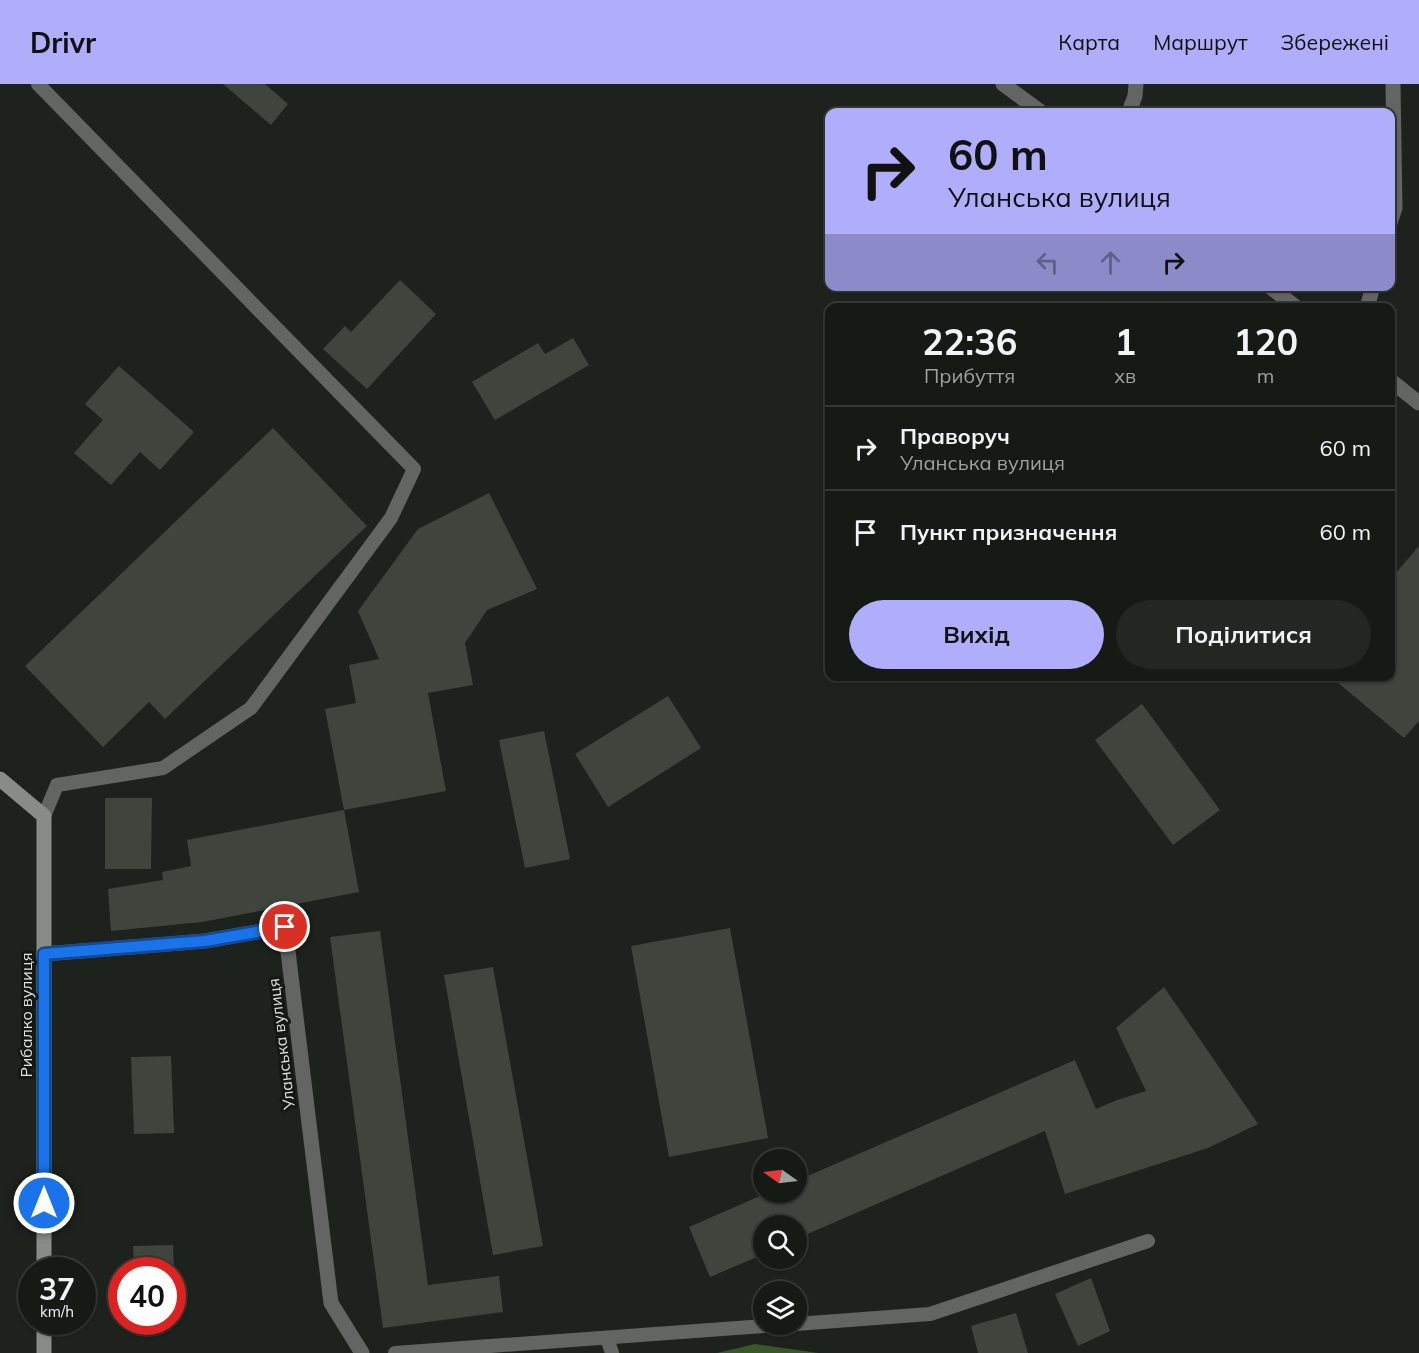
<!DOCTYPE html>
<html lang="uk">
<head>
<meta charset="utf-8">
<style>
	:root { --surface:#161a15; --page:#232722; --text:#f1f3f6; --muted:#9ea1a0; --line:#353834; --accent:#b0adfa }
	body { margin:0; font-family:Mulish,sans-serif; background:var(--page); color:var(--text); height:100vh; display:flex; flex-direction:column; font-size:22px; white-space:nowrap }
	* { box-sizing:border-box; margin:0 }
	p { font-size:20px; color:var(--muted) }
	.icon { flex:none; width:33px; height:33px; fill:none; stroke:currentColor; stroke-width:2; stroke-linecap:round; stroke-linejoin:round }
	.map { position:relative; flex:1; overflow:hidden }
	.drawer { position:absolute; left:825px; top:219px; width:570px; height:378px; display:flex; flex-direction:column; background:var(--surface); border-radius:12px; box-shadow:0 2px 4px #0004,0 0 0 2px var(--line) }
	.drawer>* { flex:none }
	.guide { position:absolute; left:825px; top:24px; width:570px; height:183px; border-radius:12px; box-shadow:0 2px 4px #0004,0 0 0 2px var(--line); background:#b0adfa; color:#111; overflow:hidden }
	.needle { width:39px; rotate:284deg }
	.tools { position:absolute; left:753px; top:1065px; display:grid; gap:12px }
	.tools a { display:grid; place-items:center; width:54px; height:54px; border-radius:50%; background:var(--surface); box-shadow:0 2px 4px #0004,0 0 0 2px var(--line); font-size:30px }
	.speed { position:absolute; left:18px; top:1173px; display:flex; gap:12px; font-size:30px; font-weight:700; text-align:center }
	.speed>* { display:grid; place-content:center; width:78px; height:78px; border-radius:50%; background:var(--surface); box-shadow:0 2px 4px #0004,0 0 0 2px var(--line); line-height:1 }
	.speed small { font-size:15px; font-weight:400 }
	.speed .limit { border:9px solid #d22; background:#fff; color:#111 }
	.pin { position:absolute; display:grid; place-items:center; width:51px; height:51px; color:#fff; margin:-26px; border:3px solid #fff; border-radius:50%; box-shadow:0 2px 6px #0007 }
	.me { position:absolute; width:66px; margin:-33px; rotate:0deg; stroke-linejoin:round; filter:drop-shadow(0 0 4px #0008) }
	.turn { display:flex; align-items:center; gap:21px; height:126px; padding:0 24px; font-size:27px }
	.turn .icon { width:78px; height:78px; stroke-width:2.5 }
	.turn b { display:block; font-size:42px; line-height:51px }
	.lanes { display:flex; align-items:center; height:57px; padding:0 24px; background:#0003; justify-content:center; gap:30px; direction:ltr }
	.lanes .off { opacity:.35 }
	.eta { display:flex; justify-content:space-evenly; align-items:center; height:102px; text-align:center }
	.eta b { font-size:36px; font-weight:700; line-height:42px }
	.cta { display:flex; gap:12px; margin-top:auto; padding:12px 24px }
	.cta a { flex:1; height:69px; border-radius:36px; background:var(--accent); color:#111; font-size:24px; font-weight:700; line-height:69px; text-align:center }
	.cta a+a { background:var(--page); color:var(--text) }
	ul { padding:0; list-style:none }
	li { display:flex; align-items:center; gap:18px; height:84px; padding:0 24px; border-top:2px solid var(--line) }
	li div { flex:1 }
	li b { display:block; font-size:22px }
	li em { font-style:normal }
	header { display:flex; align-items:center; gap:36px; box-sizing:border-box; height:84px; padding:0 30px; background:var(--accent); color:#111 }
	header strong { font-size:28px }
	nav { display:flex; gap:33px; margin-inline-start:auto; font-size:21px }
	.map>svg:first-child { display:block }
</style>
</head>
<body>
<header>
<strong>Drivr</strong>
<nav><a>Карта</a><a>Маршрут</a><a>Збережені</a></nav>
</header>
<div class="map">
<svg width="1419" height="1269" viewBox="0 0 1419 1269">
	<rect width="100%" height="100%" fill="#1e221c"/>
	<!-- forest -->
	<path fill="#3a572a" d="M755,1260L818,1269H717Z"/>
	<!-- building -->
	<g fill="#3f443d">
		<path d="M223,0H265L288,20L271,41Z"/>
		<path d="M400,196L436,230L367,305L323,265L345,242L351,248Z"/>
		<path d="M573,254L589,281L495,336L472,298L538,259L545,270Z"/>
		<path d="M119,282L194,348L160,386L140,368L111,401L74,369L103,336L85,320Z"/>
		<path d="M273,344L367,442L165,635L149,618L103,663L25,582Z"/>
		<path d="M489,409L537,505L487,526L465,559L473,601L428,609L446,707L344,726L325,625L356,619L349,581L379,575L358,527L418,445Z"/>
		<path d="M1419,462V637L1404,654L1330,592H1390V496Z"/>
		<path d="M668,612L701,664L608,723L575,670Z"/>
		<path d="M1142,620L1220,726L1173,761L1095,656Z"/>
		<path d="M544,647L570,775L525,784L499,656Z"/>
		<path d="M105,714H152L151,785H105Z"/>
		<path d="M344,726L359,808L202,838L111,847L108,805L163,796L162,788L191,782L187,756Z"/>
		<path d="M730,844L768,1054L669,1073L631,862Z"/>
		<path d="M380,847L428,1201L499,1192L503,1228L383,1244L330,853Z"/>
		<path d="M493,883L543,1162L493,1171L444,891Z"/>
		<path d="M1164,903L1258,1040L1208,1064L1065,1110L1045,1047L796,1155V1142H764V1170L710,1193L689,1143L769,1108H796V1097L1075,976L1096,1025L1117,1016L1146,1007L1116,944Z"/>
		<path d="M171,972L174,1049L134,1050L131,973Z"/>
		<path d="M173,1161L174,1186H134L133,1162Z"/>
		<path d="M1091,1194L1110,1247L1078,1262L1055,1210Z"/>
		<path d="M174,1196L176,1238H172V1197Z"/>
		<path d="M1016,1229L1028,1269H978L971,1242Z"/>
	</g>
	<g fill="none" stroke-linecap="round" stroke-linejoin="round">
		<!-- lane -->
		<g stroke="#636562" stroke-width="14">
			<path d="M38,0L414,385L391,434L251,624L163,684L57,701L44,732"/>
			<path d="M796,1240L930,1230L1148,1157"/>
			<path d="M607,1254L612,1269"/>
			<path d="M395,1269L791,1240"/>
		</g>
		<!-- street -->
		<g stroke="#636562" stroke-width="15">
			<path d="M1003,0L1041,28"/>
			<path d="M1129,28L1135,12L1136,0"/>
			<path d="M1390,139L1395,124L1393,0"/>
			<path d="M1269,202L1297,224"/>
			<path d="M1367,224L1373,202"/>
			<path d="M1390,296L1419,319"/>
			<path d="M44,870L205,857L285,843L331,1219L362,1269"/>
		</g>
		<!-- secondary -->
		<g stroke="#888c87" stroke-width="15">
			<path d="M0,695L44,732V1186"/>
			<path d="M44,1238V1269"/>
		</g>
	</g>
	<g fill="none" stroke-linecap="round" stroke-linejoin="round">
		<!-- route casing -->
		<g stroke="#114b97" stroke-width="15">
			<path id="route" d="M44,1119V870L205,857L285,843"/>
		</g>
		<!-- route -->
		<use href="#route" stroke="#1a73e8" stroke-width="10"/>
	</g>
	<g text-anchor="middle" stroke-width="6" stroke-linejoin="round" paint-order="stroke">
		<!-- street labels -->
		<g font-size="16" fill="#dee1dd" stroke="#141813">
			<text transform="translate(26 931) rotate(-90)" y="6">Рибалко вулиця</text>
			<text transform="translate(281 960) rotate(-97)" y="6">Уланська вулиця</text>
		</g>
	</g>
</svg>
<div class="tools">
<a><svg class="needle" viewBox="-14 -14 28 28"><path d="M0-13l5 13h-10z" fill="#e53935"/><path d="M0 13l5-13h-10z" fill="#9ea1a0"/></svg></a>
<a><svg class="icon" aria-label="search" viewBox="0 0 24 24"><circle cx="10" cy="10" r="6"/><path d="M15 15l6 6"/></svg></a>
<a><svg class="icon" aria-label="layers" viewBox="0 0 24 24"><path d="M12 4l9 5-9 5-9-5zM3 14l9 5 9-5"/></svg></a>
</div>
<div class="speed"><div>37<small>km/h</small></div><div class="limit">40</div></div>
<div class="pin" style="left:285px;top:843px;background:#d93025"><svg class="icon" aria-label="arrive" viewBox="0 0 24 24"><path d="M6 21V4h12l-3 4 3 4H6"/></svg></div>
<svg class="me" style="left:44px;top:1119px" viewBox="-20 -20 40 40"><circle r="17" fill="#1a73e8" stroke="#fff" stroke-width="3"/><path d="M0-11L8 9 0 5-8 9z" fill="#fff"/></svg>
<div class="guide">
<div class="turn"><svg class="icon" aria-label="right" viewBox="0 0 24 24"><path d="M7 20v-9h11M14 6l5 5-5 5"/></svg><div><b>60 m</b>Уланська вулиця</div></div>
<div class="lanes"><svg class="icon off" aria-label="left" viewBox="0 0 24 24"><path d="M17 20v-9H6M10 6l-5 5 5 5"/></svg><svg class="icon off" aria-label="ahead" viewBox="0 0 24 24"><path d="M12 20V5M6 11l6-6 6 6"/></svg><svg class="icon" aria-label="right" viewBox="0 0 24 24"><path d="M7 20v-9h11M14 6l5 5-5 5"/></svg></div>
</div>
<section class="drawer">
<div class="eta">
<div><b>22:36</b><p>Прибуття</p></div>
<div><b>1</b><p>хв</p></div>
<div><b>120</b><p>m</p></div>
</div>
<ul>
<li><svg class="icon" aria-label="right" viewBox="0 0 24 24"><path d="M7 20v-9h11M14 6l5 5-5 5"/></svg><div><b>Праворуч</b><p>Уланська вулиця</p></div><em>60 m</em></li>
<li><svg class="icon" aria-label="arrive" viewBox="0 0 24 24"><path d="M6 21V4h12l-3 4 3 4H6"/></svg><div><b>Пункт призначення</b></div><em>60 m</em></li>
</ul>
<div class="cta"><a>Вихід</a><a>Поділитися</a></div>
</section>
</div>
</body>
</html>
